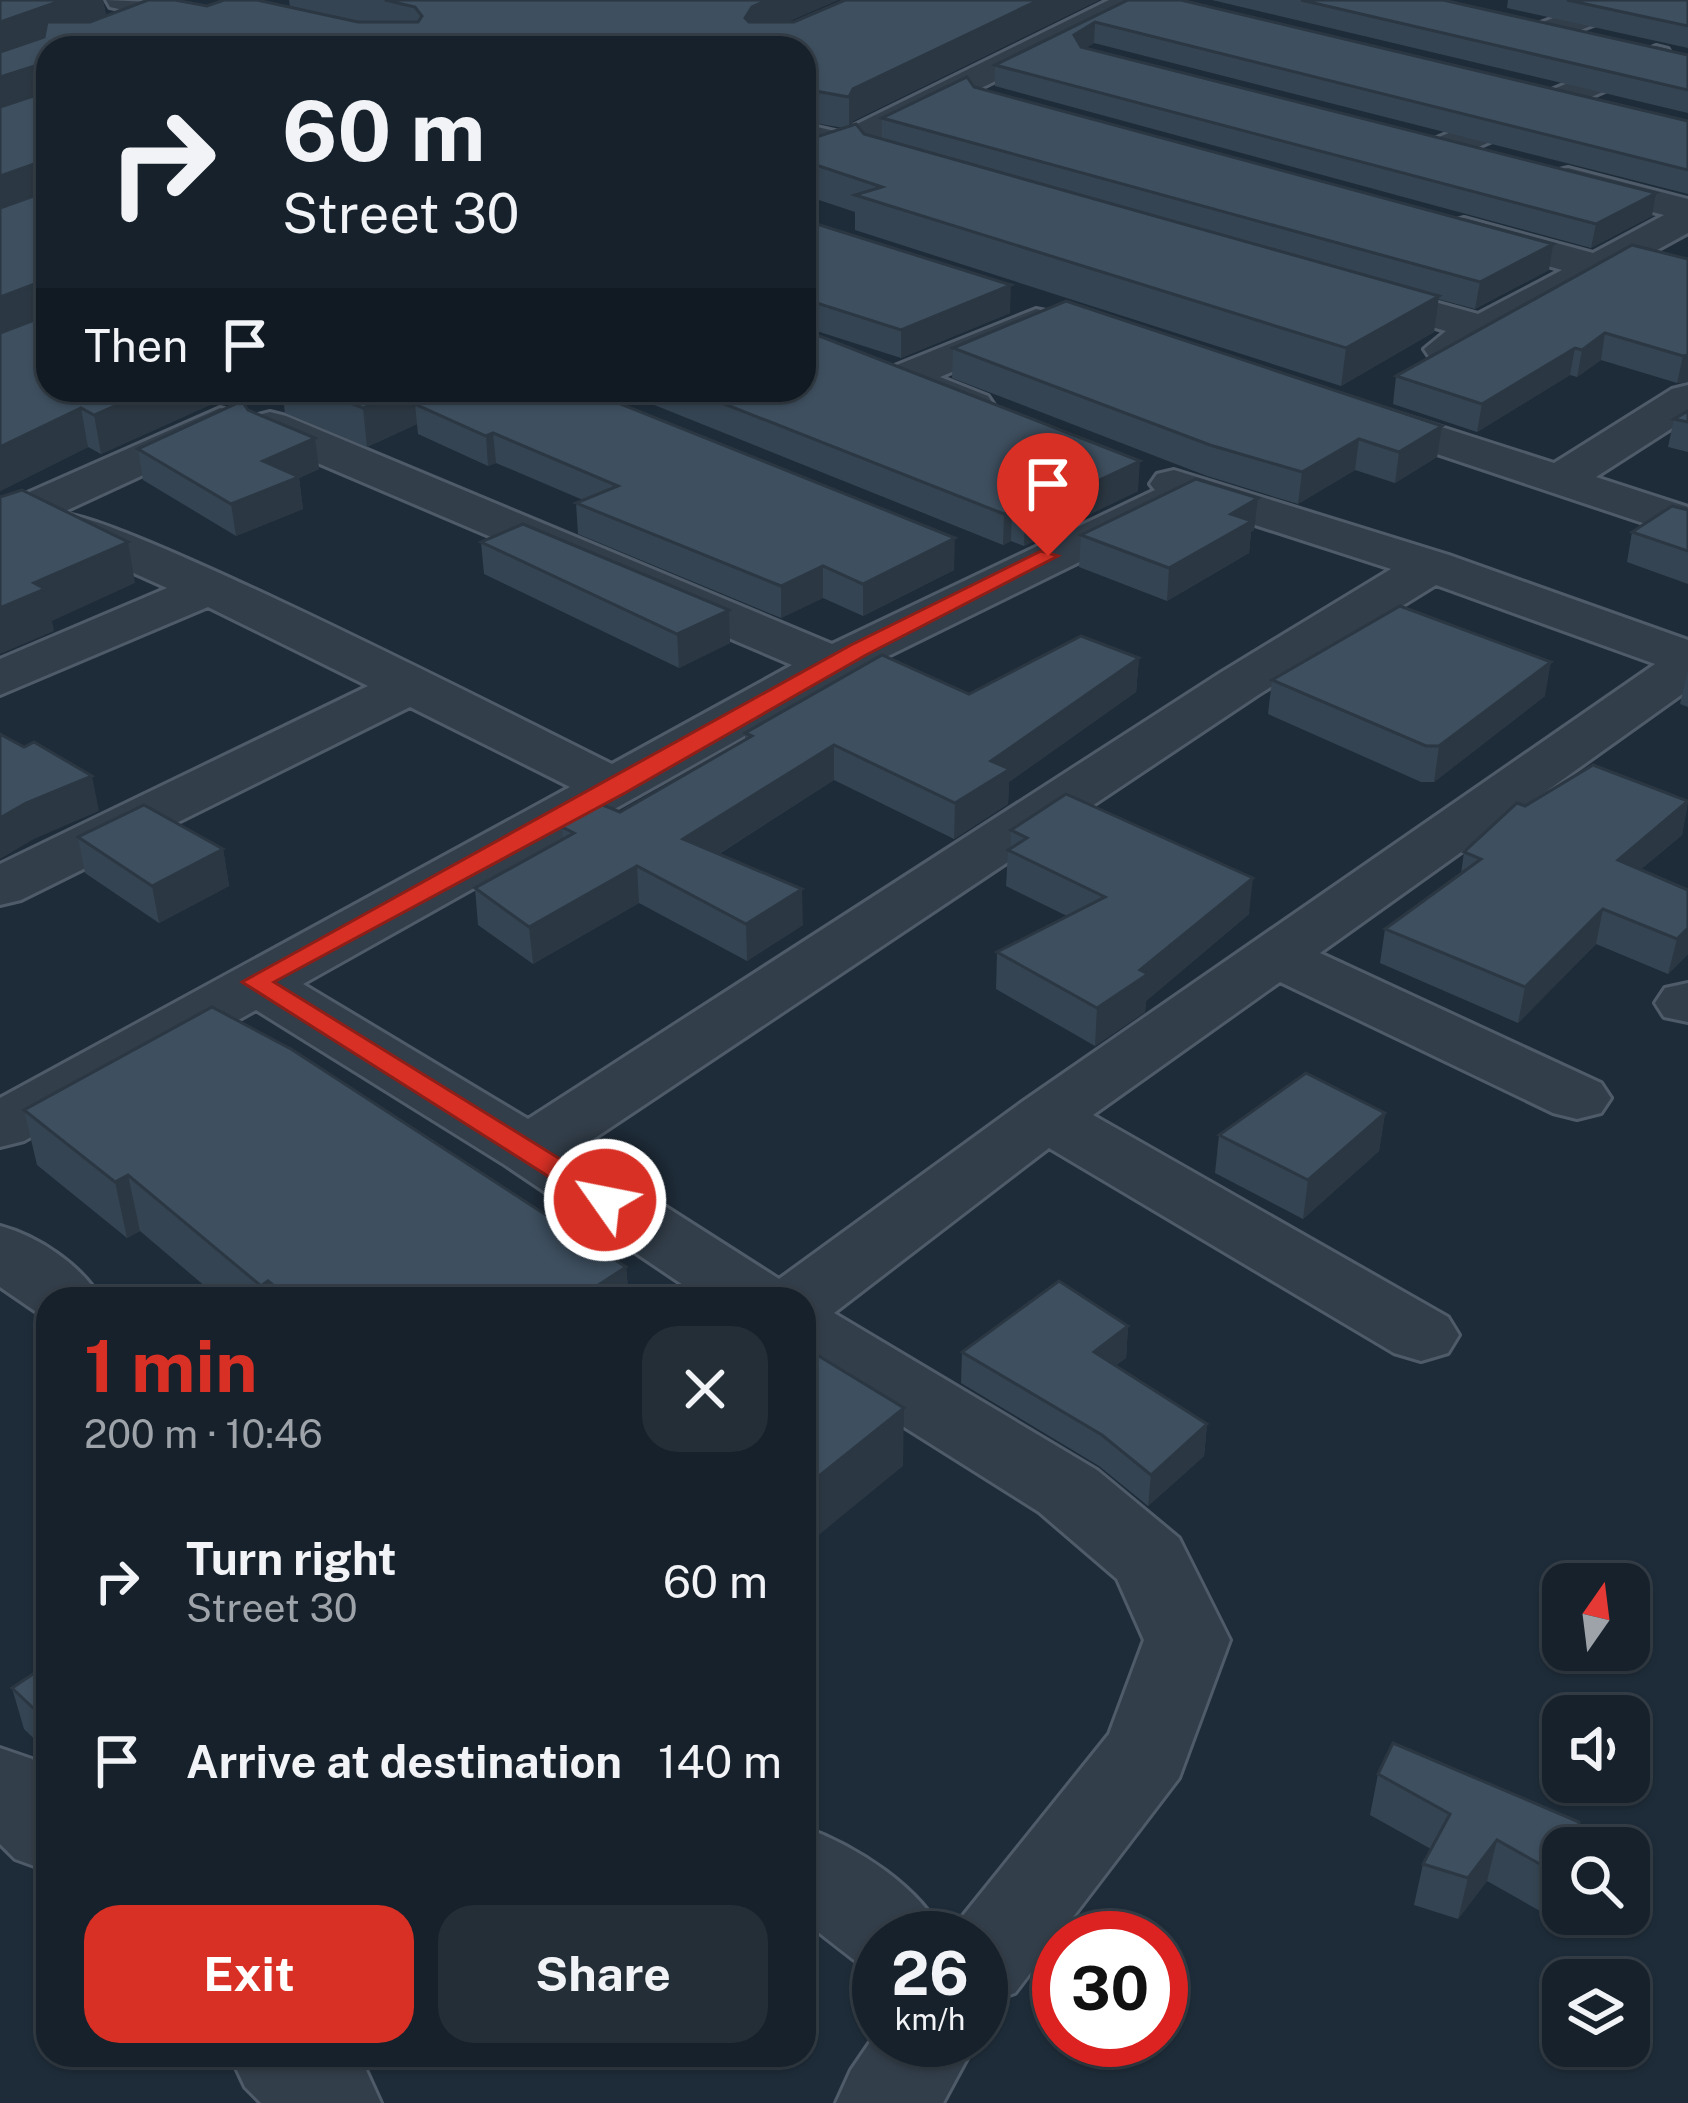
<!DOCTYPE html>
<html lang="en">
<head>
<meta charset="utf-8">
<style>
	:root { --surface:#16212b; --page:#232e37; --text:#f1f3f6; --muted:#9ea3a9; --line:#353e47; --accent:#d93025 }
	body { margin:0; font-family:"Public Sans",sans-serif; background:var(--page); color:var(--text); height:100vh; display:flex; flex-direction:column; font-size:45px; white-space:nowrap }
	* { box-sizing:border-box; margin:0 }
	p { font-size:39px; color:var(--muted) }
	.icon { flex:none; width:66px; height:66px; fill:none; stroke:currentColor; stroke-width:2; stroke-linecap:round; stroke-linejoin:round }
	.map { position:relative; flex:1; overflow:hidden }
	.panel { position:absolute; left:36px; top:1287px; width:780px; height:780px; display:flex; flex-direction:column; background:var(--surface); border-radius:36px; box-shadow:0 3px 9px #0004,0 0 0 3px var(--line) }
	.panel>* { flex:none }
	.hud { position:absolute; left:36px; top:36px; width:780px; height:366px; border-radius:36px; box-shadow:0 3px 9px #0004,0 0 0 3px var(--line); background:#16212b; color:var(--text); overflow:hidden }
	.needle { width:78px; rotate:14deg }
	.controls { position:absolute; left:1542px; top:1563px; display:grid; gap:24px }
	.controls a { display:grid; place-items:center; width:108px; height:108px; border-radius:24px; background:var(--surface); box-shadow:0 3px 9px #0004,0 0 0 3px var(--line); font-size:60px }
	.speed { position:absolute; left:852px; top:1911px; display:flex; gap:24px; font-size:60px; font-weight:700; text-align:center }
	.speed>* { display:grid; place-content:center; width:156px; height:156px; border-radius:50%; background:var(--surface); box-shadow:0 3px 9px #0004,0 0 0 3px var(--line); line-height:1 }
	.speed small { font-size:30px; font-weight:400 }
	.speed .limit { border:18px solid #d22; background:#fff; color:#111 }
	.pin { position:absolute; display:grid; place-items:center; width:102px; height:102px; color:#fff; margin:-123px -51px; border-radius:50% 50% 50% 0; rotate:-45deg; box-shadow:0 0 12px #0007 }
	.pin .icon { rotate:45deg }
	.me { position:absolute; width:132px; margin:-66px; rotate:303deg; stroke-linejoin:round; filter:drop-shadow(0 0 9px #0008) }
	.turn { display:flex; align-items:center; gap:42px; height:252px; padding:0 48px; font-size:54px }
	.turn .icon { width:156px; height:156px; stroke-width:2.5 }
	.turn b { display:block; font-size:84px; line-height:102px }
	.then { display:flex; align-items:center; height:114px; padding:0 48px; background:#0003; gap:24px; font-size:45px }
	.round { display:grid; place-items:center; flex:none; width:126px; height:126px; border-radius:36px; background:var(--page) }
	.headline { display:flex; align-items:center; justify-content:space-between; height:204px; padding:0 48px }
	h1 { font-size:72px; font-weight:700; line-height:90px; color:var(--accent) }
	.primary-button { display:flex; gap:24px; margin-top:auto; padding:24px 48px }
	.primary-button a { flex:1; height:138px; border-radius:36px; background:var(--accent); color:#fff; font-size:48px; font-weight:700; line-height:138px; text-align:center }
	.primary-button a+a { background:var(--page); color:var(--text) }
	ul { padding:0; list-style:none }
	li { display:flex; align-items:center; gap:36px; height:180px; padding:0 48px }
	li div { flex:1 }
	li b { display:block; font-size:45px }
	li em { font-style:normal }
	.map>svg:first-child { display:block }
</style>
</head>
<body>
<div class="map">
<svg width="1688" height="2103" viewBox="0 0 1688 2103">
	<rect width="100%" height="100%" fill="#1e2c39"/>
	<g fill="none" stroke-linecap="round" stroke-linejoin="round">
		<!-- minor casing -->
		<g stroke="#4f5b68" stroke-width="6">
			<g id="minor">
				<path d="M106,0L174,3L179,10L163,19L110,7Z"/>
				<path d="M1109,0H1148L1144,7L879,139L858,140L856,152L804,172V124L852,135L855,125Z"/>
				<path d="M1601,0H1644L1640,7L1557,39L1546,42L1530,32L1535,25Z"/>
				<path d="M1656,46L1668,49L1672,56L1668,63L1458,156H1432L1427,148L1432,140Z"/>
				<path d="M1568,168L1688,199V233L1460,358L1445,362L1430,358L1424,349L1446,331L1334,299L1328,290L1334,281L1348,278L1478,314L1562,270L1450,238L1445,230L1450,222L1464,218L1593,253L1664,215L1555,187L1550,179L1555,171Z"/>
				<path d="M1036,309L1051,312L1057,321L1051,330L940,377L988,396L994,405L988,414C955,423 917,399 887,387L880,378L887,369Z"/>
				<path d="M1688,385V418L1596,477L1688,507V538L1338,421L1332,412L1338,403L1354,399L1554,463L1672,389Z"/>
				<path d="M220,408L236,412L243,422L236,432L59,514C101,504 541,729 612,764L792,665L254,436L247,426L254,416L270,412L286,416L832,644L1155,490L1150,484L1157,474L1174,470L1449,555L1688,640V690L1320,953L1601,1083L1611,1098L1601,1113L1577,1119L1553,1113L1280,982L1093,1115L1448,1317L1459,1335L1448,1353L1421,1361L1394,1353L1049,1148L834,1313L1097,1470L1179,1538L1230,1640L1179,1778L1015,1993L981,2005V1938H879V1973L863,1967L804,1921V1827C856,1846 921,1887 945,1938L1109,1734L1144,1640L1117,1579L1039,1512L804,1364V1299H704L505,1165L256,1010L24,1141L0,1147V1098L570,787L410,707L21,900L0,905V864L368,686L208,607L0,695V659L167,588L51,536L44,526L49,518L0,538V505ZM1187,503L1391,569L1220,673L528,1119L303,984L878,661L1181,512ZM1436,585L1655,664L1022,1102L779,1279L577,1150L1258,695Z"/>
				<path d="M1688,983V1022L1664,1017L1655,1003L1665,988Z"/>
				<path d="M0,1226C38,1236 81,1265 101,1299H48V1320L0,1287Z"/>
				<path d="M0,1748L32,1759L48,1774V1871L15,1859L0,1844Z"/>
				<path d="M879,2029V2040H977L943,2103H836L851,2070Z"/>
				<path d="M230,2055H350L366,2070L381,2103H261L245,2087Z"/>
			</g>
		</g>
		<!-- minor -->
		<use href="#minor" fill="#323e4a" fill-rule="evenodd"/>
	</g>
	<!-- wall -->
	<g fill="#354452">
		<path d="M0,0H103L106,16L207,6L290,7L289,0H838L787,22H794L845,0H1099L853,121L851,126L864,134L882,139V118L974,87L1549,270L1475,309L1438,299L1434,332L1341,386L855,230V212L804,195V141L843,128L804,121V48L48,390H243L101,454L88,447L0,491Z"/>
		<path d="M1128,0L1688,121V194L1094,43L1085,48L1652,216L1591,248L995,86V65Z"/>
		<path d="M1212,0H1443L1688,55V113Z"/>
		<path d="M1508,0H1688V48L1507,8Z"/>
		<path d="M804,220L1010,313L901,358L804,327Z"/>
		<path d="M1688,259V382L1677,383L1601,360L1577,377L1570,375L1477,432L1393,404L1396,376Z"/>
		<path d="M953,348L1442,426L1437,457L1395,483L1355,470L1298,504L1207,476L952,378Z"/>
		<path d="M282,390H586L954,570L863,616L823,598L781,618L578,534L576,503L583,500L496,463L488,466L418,434L417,424L367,447L285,413Z"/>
		<path d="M617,390H804L1138,491L1024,546L1011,541L1003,545Z"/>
		<path d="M248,410L315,438L319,469L299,478L303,509L236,536L143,480L138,449Z"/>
		<path d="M1688,411V452L1668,447L1674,419Z"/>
		<path d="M1258,498L1254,530L1251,532L1249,553L1167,601L1079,567L1081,535Z"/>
		<path d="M1688,510V584L1627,562L1632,532Z"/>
		<path d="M481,542L729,610L730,643L679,668L484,574Z"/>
		<path d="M1139,658L1136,692L1009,782L1008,804L954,839L834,780L719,854L803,925L747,961L639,903L533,964L478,925L475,888L563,840L562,827L620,812L745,740V733L969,694Z"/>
		<path d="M1688,669V707L1680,704Z"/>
		<path d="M1272,680L1545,696L1434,782H1421L1268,714Z"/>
		<path d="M1688,801L1682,835L1640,870L1688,890V954L1668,974L1596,944L1518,1023L1380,963L1385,929L1461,874L1464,852L1525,806Z"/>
		<path d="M1011,830L1249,914L1146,1001L1145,1012L1095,1046L996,989L997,952L1067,916L1006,886L1008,850L1011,848Z"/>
		<path d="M78,837L223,849L229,886L159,923L85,873Z"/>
		<path d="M24,1110L626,1267L629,1299H220L140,1231L127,1238L37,1165Z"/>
		<path d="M1385,1113L1379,1151L1303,1219L1215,1173L1219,1135Z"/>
		<path d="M1128,1326L1126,1358L1115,1366L1207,1424L1204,1456L1148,1506L1099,1466L961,1383L962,1352Z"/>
		<path d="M48,1664V1752L24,1729L12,1688Z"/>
		<path d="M1378,1774L1563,1848V1914H1566L1563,1924L1487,1881L1458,1919L1414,1905L1423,1864L1431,1849L1370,1815Z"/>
	</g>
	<!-- shaded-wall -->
	<g fill="#2b3742">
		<path d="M63,0H103L106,16L0,54V22Z"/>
		<path d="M768,0H838L752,37L745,18L752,7Z"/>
		<path d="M1039,0H1099L853,121L849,130V97L853,89Z"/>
		<path d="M1095,22L1094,43L1073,56L1074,35Z"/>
		<path d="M41,64L47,96L0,110V77Z"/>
		<path d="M40,162L47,196L0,212V176Z"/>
		<path d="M1656,193L1652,216L1591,248L1596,224Z"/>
		<path d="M1553,244L1549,270L1475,309L1480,282Z"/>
		<path d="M40,282L46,319L0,337V297Z"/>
		<path d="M1011,285L1010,313L901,358V330Z"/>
		<path d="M1439,296L1434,332L1341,386L1346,348Z"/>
		<path d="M1605,333L1601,360L1577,377L1582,350Z"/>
		<path d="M1575,348L1570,375L1477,432L1482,404Z"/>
		<path d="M1688,355V382L1677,383L1683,356Z"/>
		<path d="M151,390H243L101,454L94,415Z"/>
		<path d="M403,390H458L415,404L417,424L367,447L363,408Z"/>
		<path d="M81,408L88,447L0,491V447Z"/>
		<path d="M1442,426L1437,457L1395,483L1399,452Z"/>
		<path d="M493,433L496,463L488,466L486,436Z"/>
		<path d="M315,438L319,469L299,478L303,509L236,536L231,504L263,461Z"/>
		<path d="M1359,439L1355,470L1298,504L1302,472Z"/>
		<path d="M1140,461L1138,491L1024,546L1025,515Z"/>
		<path d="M1258,498L1254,530L1251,532L1249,553L1167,601L1169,568L1231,514Z"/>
		<path d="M1012,510L1011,541L1003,545L1004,514Z"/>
		<path d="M955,538L954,570L863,616V584Z"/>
		<path d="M128,542L135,583L52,621L54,631L0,654V608L34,583Z"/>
		<path d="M823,566V598L781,618V586Z"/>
		<path d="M729,610L730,643L679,668L677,634Z"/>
		<path d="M1139,658L1136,692L1009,782L1008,804L954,839L955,803L991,761Z"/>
		<path d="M1551,662L1545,696L1434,782L1439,746Z"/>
		<path d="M834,745V780L685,875L683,839Z"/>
		<path d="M92,776L99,811L34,839L0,859V818L26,803Z"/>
		<path d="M1688,802L1682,835L1611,894L1618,860Z"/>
		<path d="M223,849L229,886L159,923L152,886Z"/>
		<path d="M637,866L639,903L533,964L529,927Z"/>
		<path d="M1253,878L1249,914L1146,1001L1145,1012L1095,1046L1097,1008Z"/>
		<path d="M802,889L803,925L747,961L746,924Z"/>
		<path d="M1603,909L1596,944L1518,1023L1525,987Z"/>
		<path d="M1688,928V954L1668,974L1677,939Z"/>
		<path d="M1385,1113L1379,1151L1303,1219L1308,1180Z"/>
		<path d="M128,1175L140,1231L127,1238L115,1182Z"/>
		<path d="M626,1267L629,1299H577Z"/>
		<path d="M268,1281L272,1299H263L261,1286Z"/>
		<path d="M1128,1326L1126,1358L1091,1383L1094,1352Z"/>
		<path d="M904,1408L903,1466L804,1547V1488Z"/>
		<path d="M1207,1424L1204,1456L1148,1506L1151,1475Z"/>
		<path d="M1497,1840L1487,1881L1458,1919L1468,1878Z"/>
		<path d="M814,1876L815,1935L804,1947V1887Z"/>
	</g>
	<!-- building -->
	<g fill="#3e4f5f" stroke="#2b3742" stroke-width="3">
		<path d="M0,0H63L0,22Z"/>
		<path d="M148,0H175L207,6L224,0H257L358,22H418L422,16L415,7L385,0H768L752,7L745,18L749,22H794L845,0H1039L853,89L849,97L804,89V48H48V390H151L94,415L81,408L0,447V333L45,316L46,286L40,282L0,297V208L45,192L46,166L40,162L0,176V107L46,92L47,68L41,64L0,77V52L44,37L47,22H90Z"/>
		<path d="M1128,0H1181L1688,121V170L1095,22L1074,35L1081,47L1656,193L1596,224L995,65Z"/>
		<path d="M1301,0H1443L1688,55V90Z"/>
		<path d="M1567,0H1688V26Z"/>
		<path d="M967,77L974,87L1553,244L1480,282L882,118Z"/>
		<path d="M856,124L864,134L1439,296L1346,348L855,195L882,187L804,161V141Z"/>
		<path d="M804,220L1011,285L901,330L804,299Z"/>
		<path d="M1632,245L1688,259V355L1683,356L1605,333L1582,350L1575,348L1482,404L1396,376Z"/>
		<path d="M1066,301L1442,426L1399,452L1359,439L1302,472L1210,445L953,348Z"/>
		<path d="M804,330L1140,461L1025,515L1012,510L1004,514L689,390H804Z"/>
		<path d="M319,390H403L363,408Z"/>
		<path d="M451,390H586L955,538L863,584L823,566L781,586L576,503L618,486L493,433L486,436L415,404Z"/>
		<path d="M242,401L248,410L315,438L263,461L299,477L231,504L138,449Z"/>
		<path d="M1688,411V422L1674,419Z"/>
		<path d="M1196,479L1258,498L1231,514L1252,521L1169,568L1081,535Z"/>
		<path d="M22,490L128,542L34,583L45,589L0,608V497Z"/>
		<path d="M1672,506L1688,510V551L1632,532Z"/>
		<path d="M523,524L729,610L677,634L481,542Z"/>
		<path d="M1400,606L1551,662L1439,746H1426L1272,680Z"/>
		<path d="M1081,636L1139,658L991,761L1010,769L955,803L834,745L683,839L802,889L746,924L637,866L529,927L475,888L574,833L562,827L576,798L581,796L620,812L752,736L745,733L882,655L969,694Z"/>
		<path d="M0,734L24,747L34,742L92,776L26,803L0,818Z"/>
		<path d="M1593,765L1688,801L1618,860L1688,890V928L1677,939L1603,909L1525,987L1385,929L1481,859L1464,852L1517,803L1525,806Z"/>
		<path d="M1066,794L1253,878L1140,970L1148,974L1097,1008L997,952L1105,897L1008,850L1027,838L1011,830Z"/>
		<path d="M144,805L223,849L152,886L78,837Z"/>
		<path d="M212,1007L291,1049L626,1267L577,1299H290L268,1281L261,1286L128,1175L115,1182L24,1110Z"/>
		<path d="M1306,1073L1385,1113L1308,1180L1219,1135Z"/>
		<path d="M1059,1281L1128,1326L1094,1352L1207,1424L1151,1475L1102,1435L962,1352Z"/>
		<path d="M804,1347L904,1408L804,1488Z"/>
		<path d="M48,1664V1722L12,1688Z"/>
		<path d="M1393,1743L1579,1822L1577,1848H1563V1877L1497,1840L1468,1878L1423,1864L1450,1814L1378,1774Z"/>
		<path d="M804,1865L814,1876L804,1887Z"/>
	</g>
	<!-- route -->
	<path fill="#d93025" stroke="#8d1f18" stroke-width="3" d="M1041,551L1058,556L866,655L625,793L274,982L615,1193L620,1200L615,1206H595L242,982L851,645Z"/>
</svg>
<div class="controls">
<a><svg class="needle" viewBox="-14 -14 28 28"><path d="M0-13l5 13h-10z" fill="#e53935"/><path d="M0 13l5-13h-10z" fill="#9ea3a9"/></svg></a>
<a><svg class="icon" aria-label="sound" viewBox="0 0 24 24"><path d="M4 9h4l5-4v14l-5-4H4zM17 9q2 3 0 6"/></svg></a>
<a><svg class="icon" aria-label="search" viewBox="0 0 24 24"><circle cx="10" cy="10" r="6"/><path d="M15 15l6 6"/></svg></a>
<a><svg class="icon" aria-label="layers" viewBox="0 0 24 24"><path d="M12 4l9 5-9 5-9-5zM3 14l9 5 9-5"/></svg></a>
</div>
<div class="speed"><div>26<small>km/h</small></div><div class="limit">30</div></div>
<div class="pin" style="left:1048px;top:556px;background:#d93025"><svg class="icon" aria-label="arrive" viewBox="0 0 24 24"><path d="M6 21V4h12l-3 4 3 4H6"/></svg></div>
<svg class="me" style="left:605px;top:1200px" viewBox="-20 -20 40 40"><circle r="17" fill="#d93025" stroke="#fff" stroke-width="3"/><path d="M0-11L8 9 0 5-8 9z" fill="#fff"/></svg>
<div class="hud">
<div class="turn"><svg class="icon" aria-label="right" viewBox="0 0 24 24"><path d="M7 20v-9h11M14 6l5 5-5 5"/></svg><div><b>60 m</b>Street 30</div></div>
<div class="then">Then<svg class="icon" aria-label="arrive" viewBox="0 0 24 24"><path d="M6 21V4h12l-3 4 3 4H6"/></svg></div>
</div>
<section class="panel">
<div class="headline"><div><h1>1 min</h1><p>200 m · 10:46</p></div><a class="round"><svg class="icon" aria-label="close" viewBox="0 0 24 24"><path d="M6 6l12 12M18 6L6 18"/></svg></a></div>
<ul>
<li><svg class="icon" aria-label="right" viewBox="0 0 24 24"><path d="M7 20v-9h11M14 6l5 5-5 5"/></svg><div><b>Turn right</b><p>Street 30</p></div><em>60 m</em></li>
<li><svg class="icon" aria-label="arrive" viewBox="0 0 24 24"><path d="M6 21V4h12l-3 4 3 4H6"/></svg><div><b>Arrive at destination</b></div><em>140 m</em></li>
</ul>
<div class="primary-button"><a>Exit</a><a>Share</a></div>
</section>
</div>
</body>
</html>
